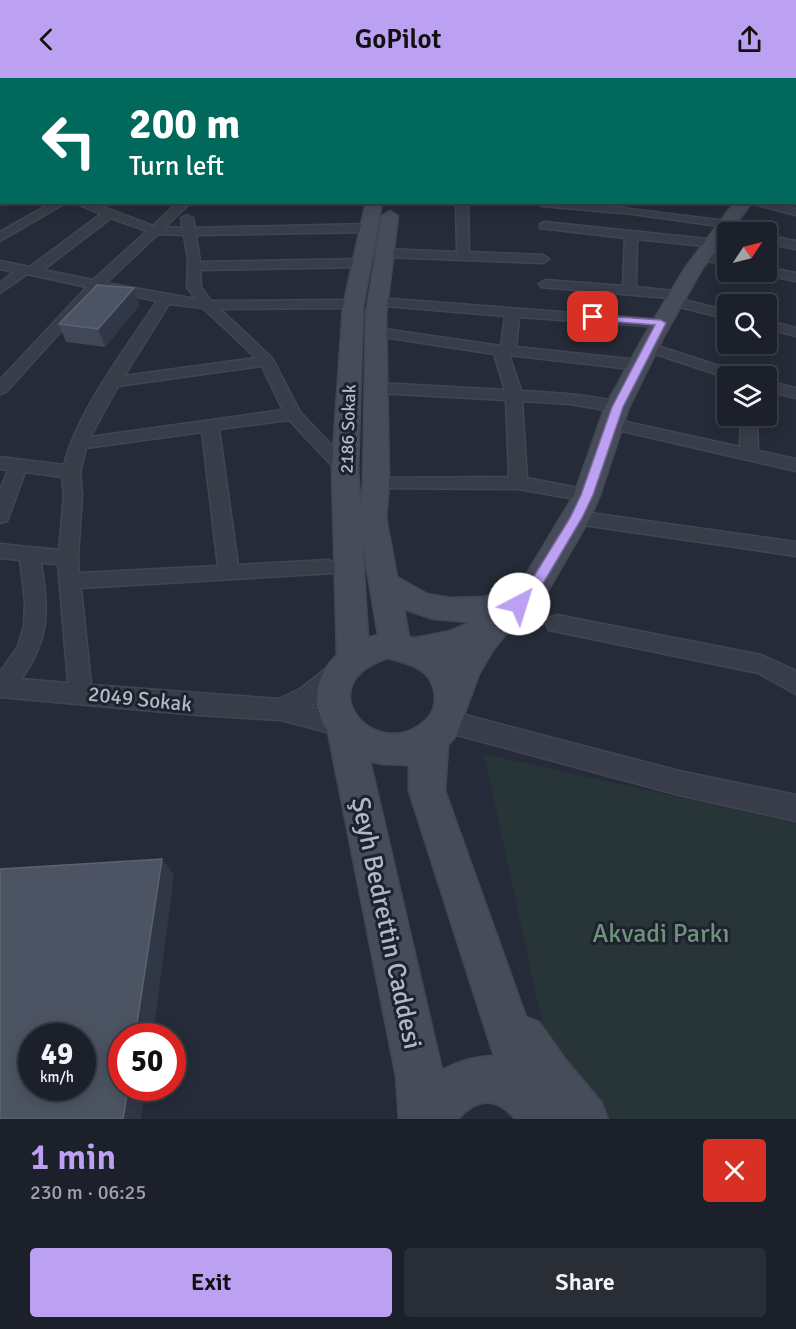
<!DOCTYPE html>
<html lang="en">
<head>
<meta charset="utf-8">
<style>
	:root { --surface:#1c202a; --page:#292d36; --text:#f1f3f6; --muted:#a0a3a8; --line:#3a3e47; --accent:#bca0f2 }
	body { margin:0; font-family:Signika,sans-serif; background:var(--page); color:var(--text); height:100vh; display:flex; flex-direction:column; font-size:22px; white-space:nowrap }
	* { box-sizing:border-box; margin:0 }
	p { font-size:20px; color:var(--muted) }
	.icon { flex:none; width:33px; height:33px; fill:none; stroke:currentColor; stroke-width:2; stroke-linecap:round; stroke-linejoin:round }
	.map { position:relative; height:1041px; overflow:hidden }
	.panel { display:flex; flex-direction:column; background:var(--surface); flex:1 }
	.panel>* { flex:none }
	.guide { position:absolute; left:0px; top:0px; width:796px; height:126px; box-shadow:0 3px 15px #0003,0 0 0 2px var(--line); background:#00695c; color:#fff; overflow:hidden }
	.needle { width:39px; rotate:55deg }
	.tools { position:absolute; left:717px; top:144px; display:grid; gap:12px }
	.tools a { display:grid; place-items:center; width:60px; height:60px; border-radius:6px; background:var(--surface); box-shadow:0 3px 15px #0003,0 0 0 2px var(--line); font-size:30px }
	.speed { position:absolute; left:18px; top:945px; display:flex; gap:12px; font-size:30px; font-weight:700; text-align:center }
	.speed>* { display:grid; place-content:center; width:78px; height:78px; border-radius:50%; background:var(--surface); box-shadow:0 3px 15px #0003,0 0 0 2px var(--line); line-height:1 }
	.speed small { font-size:15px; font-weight:400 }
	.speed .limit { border:9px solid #d22; background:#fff; color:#111 }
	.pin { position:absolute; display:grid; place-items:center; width:51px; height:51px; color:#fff; margin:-26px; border-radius:12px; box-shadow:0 3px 9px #0006 }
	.me { position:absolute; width:66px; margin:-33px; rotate:40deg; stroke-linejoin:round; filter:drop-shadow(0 0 4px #0008) }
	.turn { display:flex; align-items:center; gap:21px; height:126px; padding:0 30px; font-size:27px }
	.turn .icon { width:78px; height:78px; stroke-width:2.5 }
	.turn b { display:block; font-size:42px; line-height:51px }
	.round { display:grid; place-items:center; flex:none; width:63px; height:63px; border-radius:6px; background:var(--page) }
	.overview { display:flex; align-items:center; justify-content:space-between; height:102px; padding:0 30px }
	h1 { font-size:36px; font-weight:600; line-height:45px; color:var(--accent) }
	.primary-button { display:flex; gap:12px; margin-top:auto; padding:12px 30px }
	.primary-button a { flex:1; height:69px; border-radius:6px; background:var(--accent); color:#111; font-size:24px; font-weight:600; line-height:69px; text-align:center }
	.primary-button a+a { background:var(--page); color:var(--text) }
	header { display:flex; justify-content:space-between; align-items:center; height:78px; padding:0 30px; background:var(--accent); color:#111; font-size:27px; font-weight:600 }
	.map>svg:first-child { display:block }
</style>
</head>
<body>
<header><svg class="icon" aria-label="back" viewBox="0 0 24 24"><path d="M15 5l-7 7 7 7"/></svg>GoPilot<svg class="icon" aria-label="share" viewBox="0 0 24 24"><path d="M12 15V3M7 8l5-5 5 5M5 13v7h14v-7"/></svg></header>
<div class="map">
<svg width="796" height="1041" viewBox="0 0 796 1041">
	<rect width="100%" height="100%" fill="#252b38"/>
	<!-- green -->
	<path fill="#273539" d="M484,676L796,745V1041H563Z"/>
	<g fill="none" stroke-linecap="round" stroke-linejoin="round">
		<!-- minor casing -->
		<g stroke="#414652" stroke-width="3">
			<g id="minor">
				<rect x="76" y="0" width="8" height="2"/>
				<rect x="118" y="0" width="8" height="2"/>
				<path d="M513,0H522L523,2H514Z"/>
				<path d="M572,0H596L570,2Z"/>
				<path d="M683,0H692L693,2H684Z"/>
				<rect x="795" y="26" width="1" height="6"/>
				<rect x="0" y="53" width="2" height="6"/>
				<rect x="0" y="85" width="2" height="7"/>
				<rect x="795" y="103" width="1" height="6"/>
				<path d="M53,124H67L0,163V154Z"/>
				<path d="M73,124H90L153,148L178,124H188L187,128L165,149L183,150L181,140L187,137L193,140L195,150L369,146L375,150L369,154L196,157L200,184L362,181L368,185L362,189L200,192L201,209L211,223L354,222L361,226L354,230L220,231L272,280L300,334L354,391L351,395H339L289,342L219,351L238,487L328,482L335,485L338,490L335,495L81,510L91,607L279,621L300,611L332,586L340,583L348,586L351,593L348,600L310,629L351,639L354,647L351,655L342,658L281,642L198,637L0,619V594L18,569L24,548L25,523L20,482L0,480V466L59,472L64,417L62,399L25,394L9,438L7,443L0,445V413L8,392L0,391V379L64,387C78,332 125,272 157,223L99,211L6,314L0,316V302L87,209L27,196L0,215V205L14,194L0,191V183L30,189L101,136ZM111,140L147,153L93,202L43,192ZM158,156L184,157L188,182L187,209L196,221L106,205ZM169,226L203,230L256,280L124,298ZM262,288L283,332L90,359L118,308ZM202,354L218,488L79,495L78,480L82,417L80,394L86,370ZM41,485L58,486L68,605L21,601C50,561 49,531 41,485Z"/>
				<path d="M456,124H468L469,174L543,177L549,181L543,185L385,179L379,175L385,171L457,174Z"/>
				<path d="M574,124L726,143L732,146L726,149L632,136L542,128L536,125Z"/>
				<path d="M746,124H768L796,131V137Z"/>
				<path d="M544,144L717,162L719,165L713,169L637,161L636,209L683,214L685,217L680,221L728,233V241L668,226L666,223L668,220L541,209L539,206L546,202L623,208L625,160L540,150V146Z"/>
				<path d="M766,157L796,163V171L766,165Z"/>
				<path d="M704,174L728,180V188L700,181L698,178L700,175Z"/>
				<path d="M766,189L796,195V203L761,196L760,194H766Z"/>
				<path d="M379,220L666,242L668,245L661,249L519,239L516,269L639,282L647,287L639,292L509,277L521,313C539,314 615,317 625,329L617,334L570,326L522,323L527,400L594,413L596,417L594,421L587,423L518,411L370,410L367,406L370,402L376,400L509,399L506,322L378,315L370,310L378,305L505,312L494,276L377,258L370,254L377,250L501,268L505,238L374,227L372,224Z"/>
				<path d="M766,242L796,250V258L766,250Z"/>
				<path d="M648,265L741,295L744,298L728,300L643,272L641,269Z"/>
				<path d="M766,303L796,310V320L766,313Z"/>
				<path d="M741,338H757L758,373L796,381V393L613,351L607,350L605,346L607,342L613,341L740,369Z"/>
				<path d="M576,433L796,464V478L569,445L567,440L569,435Z"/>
				<path d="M557,537L761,577L796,593V616L758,595L549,552L546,546L549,540Z"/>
				<path d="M446,632L679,693L796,717V743L679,717L446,654L437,651L434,643L437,635Z"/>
			</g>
		</g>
		<!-- tertiary casing -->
		<g stroke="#414652" stroke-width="3">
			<path id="tertiary" d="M413,0H424L412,2Z"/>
		</g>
		<!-- secondary casing -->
		<g stroke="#414652" stroke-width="3">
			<g id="secondary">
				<path d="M156,0H187L155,2Z"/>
				<path d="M307,0H336L306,2Z"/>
				<rect x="376" y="0" width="12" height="2"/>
				<rect x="0" y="21" width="2" height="8"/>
				<path d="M795,52H796L795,61Z"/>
				<path d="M366,124H382L363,229L358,391L360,429L363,406L366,236L382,138L390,133L398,138L386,236L389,406L386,440L397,499L427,516L450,520L484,519L520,507L574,417L605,329L644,258L685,190L735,124H752L702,191L664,258L629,329L600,417L590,440L542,523L505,557L493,572L479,596L456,658L448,667L445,713L526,939L539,944L565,981L601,1024L608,1041H515C496,1018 477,1020 458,1041H399L396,998L328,654C311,628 314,599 337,577L332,391L343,229ZM362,461L378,557L368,560ZM404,531L433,541L471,544L450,553L415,560L409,559ZM388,580C412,586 434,592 435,620C435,628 433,635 427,641C378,689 304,607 388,580ZM370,683L382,686L409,687V713L494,978C475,978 459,983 442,992Z"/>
			</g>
		</g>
		<!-- primary casing -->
		<g stroke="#414652" stroke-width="3">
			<g id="primary">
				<path d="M190,0H221L189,2Z"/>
				<path d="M248,0H279L247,2Z"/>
				<rect x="0" y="12" width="2" height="8"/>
			</g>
		</g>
		<!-- minor -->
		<use href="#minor" fill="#383d49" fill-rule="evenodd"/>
		<!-- tertiary -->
		<use href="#tertiary" fill="#383d49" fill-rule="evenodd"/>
		<!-- secondary -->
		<use href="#secondary" fill="#474c5b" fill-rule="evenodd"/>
		<!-- primary -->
		<use href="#primary" fill="#565c69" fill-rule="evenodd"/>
	</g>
	<!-- wall -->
	<path fill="#404757" d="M134,210L139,228L105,269L66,264L59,246Z"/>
	<!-- shaded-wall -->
	<g fill="#303746">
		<path d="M134,210L139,228L105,269L98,251Z"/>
		<path d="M162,781L174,797L153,958H135Z"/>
		<path d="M128,1010H146L141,1041H123Z"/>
	</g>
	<!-- building -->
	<g fill="#4c5463" stroke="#5c6372" stroke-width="1.5" fill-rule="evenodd">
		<path d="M97,207L134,210L98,251L59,246Z"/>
		<path d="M162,781L135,958H122V1010H128L123,1041H0V791ZM32,958H82V1010H32Z"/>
	</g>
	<!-- route -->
	<path fill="#bca0f2" stroke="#7a689d" stroke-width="1.5" d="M589,237L661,242L666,245L623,329L593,417L582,440L535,519L519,531L512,526L526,511L570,440L581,417L612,329L655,247L593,242L588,239Z"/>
	<g text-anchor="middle" stroke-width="6" stroke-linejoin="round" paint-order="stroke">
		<!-- far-street labels -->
		<g font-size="18" fill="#b3b8c5" stroke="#1d222e">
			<text transform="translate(348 351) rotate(-88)" y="6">2186 Sokak</text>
		</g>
		<!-- street labels -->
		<g font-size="21" fill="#b3b8c5" stroke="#1d222e">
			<text transform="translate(140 621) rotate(6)" y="7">2049 Sokak</text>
		</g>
		<!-- near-street labels -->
		<g font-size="26" fill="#b3b8c5" stroke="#1d222e">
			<text transform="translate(387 845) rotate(78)" y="9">Şeyh Bedrettin Caddesi</text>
		</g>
		<!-- near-park labels -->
		<g font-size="26" fill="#6d937a" stroke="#1d222e">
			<text x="661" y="864">Akvadi Parkı</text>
		</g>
	</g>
</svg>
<div class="tools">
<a><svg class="needle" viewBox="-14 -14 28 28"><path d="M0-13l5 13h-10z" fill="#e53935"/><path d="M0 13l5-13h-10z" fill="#a0a3a8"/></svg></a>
<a><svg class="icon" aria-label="search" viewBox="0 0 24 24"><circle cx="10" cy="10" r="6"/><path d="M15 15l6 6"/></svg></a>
<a><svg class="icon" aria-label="layers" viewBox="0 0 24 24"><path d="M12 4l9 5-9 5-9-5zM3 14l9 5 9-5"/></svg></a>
</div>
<div class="speed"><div>49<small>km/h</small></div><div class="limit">50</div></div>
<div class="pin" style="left:593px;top:239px;background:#d93025"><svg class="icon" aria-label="arrive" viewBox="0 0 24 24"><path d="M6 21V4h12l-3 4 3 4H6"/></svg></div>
<svg class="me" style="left:519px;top:526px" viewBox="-20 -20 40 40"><circle r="19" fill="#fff"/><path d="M0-13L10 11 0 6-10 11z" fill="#bca0f2"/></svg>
<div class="guide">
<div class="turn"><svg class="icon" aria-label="left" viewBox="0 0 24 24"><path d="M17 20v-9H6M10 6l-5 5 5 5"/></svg><div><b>200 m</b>Turn left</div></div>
</div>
</div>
<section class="panel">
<div class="overview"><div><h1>1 min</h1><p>230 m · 06:25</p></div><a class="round" style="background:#d93025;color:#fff"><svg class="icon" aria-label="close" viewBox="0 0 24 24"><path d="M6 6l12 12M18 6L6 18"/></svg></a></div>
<div class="primary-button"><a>Exit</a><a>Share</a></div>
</section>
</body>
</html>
